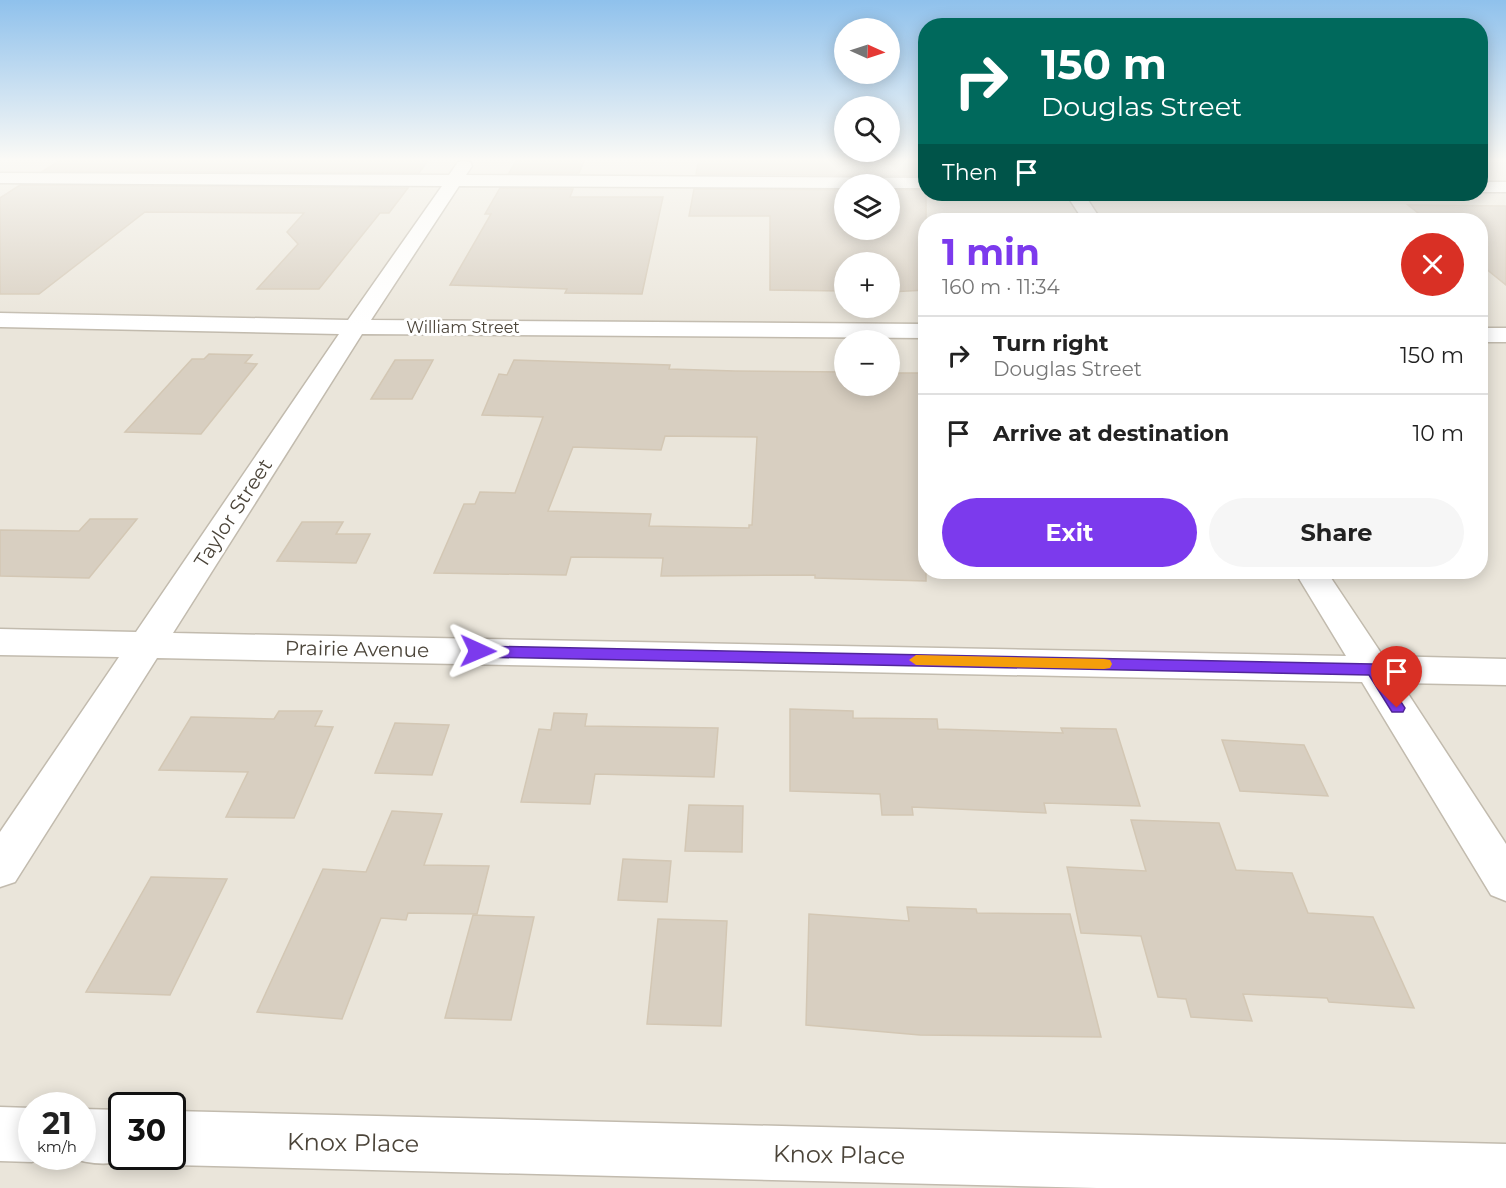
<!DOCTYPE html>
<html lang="en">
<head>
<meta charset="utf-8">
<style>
	:root { --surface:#fff; --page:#f6f6f6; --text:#222; --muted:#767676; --line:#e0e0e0; --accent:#7c3aed }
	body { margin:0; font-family:Montserrat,sans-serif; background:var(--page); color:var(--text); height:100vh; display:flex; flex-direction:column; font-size:22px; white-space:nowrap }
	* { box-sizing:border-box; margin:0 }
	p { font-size:20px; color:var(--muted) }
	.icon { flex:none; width:33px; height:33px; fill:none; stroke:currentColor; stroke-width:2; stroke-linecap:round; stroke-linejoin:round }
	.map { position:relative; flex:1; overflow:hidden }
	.drawer { position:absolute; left:918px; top:213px; width:570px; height:366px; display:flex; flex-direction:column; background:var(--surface); border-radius:24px; box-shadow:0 3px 15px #0003 }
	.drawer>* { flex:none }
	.top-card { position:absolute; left:918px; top:18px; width:570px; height:183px; border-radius:24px; box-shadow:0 3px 15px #0003; background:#00695c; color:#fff; overflow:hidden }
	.needle { width:39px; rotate:93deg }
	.fabs { position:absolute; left:834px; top:18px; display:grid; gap:12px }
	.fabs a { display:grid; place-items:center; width:66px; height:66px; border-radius:50%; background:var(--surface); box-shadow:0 3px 15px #0003; font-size:30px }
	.speed { position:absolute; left:18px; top:1092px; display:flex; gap:12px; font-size:30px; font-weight:700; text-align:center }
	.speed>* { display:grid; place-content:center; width:78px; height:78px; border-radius:50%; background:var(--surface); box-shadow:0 3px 15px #0003; line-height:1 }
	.speed small { font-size:15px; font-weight:400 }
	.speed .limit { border:3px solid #111; border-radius:9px; background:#fff; color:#111 }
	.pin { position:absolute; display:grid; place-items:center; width:51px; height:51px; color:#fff; margin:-62px -26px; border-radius:50% 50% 50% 0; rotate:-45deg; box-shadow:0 0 6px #0007 }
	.pin .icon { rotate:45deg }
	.me { position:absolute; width:66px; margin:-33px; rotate:91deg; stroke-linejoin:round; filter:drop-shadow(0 0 4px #0008) }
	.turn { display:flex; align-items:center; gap:21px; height:126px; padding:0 24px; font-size:27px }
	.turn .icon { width:78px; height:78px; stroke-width:2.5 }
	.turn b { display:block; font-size:42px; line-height:51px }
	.then { display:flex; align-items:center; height:57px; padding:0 24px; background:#0003; gap:12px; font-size:22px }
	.round { display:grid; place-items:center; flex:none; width:63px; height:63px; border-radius:32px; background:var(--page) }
	.summary { display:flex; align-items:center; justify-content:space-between; height:102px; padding:0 24px }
	h1 { font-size:36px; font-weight:700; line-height:45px; color:var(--accent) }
	.button { display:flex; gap:12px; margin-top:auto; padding:12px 24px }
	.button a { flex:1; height:69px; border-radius:36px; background:var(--accent); color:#fff; font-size:24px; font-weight:700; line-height:69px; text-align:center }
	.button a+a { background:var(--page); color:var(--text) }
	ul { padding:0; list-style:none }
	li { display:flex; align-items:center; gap:18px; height:78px; padding:0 24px; border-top:2px solid var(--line) }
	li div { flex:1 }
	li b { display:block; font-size:22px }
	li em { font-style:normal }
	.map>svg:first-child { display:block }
</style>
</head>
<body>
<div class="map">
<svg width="1506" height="1188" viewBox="0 0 1506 1188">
	<rect width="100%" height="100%" fill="#f6f3ec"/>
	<!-- residential -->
	<path fill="#eae5da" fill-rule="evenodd" d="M0,159H925L926,194H1480L1481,159H1506V1188H0ZM844,184H890V230H844ZM926,220H1480V572H926ZM844,262H890V308H844ZM844,340H890V386H844ZM32,1106H82V1156H32ZM122,1106H172V1156H122Z"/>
	<!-- building -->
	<g fill="#d8cfc1" stroke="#d3c7b4" stroke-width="1.5" fill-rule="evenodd">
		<path d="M62,159H429L419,173L43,171Z"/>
		<path d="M517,159H585L579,173H509Z"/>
		<path d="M699,159H926V176L696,174Z"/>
		<path d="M20,185L408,188L389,213H380L319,289H257L298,244L287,232L304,213L145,212L39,294H0V198Z"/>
		<path d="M500,188L573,189L570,197H663L642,294L565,293L567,289L450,285L491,214H485Z"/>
		<path d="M694,189L844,190V230H890V190H926V290L890,292V262H844V291L770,290V216H689Z"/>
		<path d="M1408,205L1506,206V285L1480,264V220H1427Z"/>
		<path d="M209,354L252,355L245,363L257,364L201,434L125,432L192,359H204Z"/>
		<path d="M395,360H433L412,399H371Z"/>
		<path d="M514,360L670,365L669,369L735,371L844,372V386H890V373H926V581L815,578V575L661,576L663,558L571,557L566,575L434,573L464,504H475L480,492L515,493L543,417L482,415L499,374L507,375ZM665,436L757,437L752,525H749V528L649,526L651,514L548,511L573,447L661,450Z"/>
		<path d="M90,519H137L89,578L0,576V530L79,531Z"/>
		<path d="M302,522H343L336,534H370L356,563L277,561Z"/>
		<path d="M790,709L853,711V718L937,719L938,729L1063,733L1061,728L1116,729L1140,806L1044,803L1046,813L912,807L913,815H882L880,794L790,791Z"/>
		<path d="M279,711H322L315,726L333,727L294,818L226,817L248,772L159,770L191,717L274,719Z"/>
		<path d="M554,713L587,714L585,726L718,728L714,777L595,774L590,804L521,802L539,729L551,730Z"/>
		<path d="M395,723L449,725L432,775L375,773Z"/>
		<path d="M1222,740L1304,745L1328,796L1240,791Z"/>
		<path d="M689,805L743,806L742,852L685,851Z"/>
		<path d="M392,811L442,814L424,865L489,866L477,914L408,913L406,920L381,918L342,1019L257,1012L323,869L366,872Z"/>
		<path d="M1131,820L1219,823L1236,870L1292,873L1308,913L1373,917L1414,1008L1329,1002L1327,998L1243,994L1252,1021L1191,1017L1186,999L1158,997L1141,936L1081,933L1067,867L1146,871Z"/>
		<path d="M623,859L671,861L667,902L618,900Z"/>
		<path d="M151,877L227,879L170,995L86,992Z"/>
		<path d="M907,907L976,909L977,913L1070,914L1101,1037L920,1035L806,1025L809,914L909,921Z"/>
		<path d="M473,915L534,917L511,1020L445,1018Z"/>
		<path d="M658,919L727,921L721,1026L647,1024Z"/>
	</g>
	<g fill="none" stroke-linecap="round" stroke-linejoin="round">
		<!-- minor casing -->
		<g stroke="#c2bbae" stroke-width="3">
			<g id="minor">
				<path d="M464,161L470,162L472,166L466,175L926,178V188H890V184H844V188L459,186L371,320L926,324V338L362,334L173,633L1346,656L1295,572H1327L1383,656L1506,659V685L1401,683L1506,844V901L1491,895L1362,682L157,658L15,882L0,887V832L119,657L0,655V629L136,632L339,334L0,327V313L348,320L442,186L0,183V173L449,175L458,162Z"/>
				<rect x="1480" y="182" width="26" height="10"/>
				<path d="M1066,194H1084L1101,220H1083Z"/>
				<rect x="1480" y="328" width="26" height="14"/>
				<path d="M0,1107L32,1108V1156H44L32,1162L0,1161Z"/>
				<path d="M82,1109L122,1110V1156H139C116,1166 91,1166 67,1156H82Z"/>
				<path d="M172,1111L1506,1144V1188H1097L172,1165L153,1156H172Z"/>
			</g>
		</g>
		<!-- minor -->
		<use href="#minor" fill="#fff" fill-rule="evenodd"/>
	</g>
	<!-- sky -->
	<linearGradient id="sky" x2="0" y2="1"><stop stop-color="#8fc1ec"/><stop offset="0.49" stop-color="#fbfaf6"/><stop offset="1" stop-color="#fbfaf6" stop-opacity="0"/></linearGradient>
	<rect width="1506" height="326" fill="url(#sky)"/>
	<!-- route -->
	<path fill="#7c3aed" stroke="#51269a" stroke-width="1.5" d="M478,646L1373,664L1378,666L1405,708L1403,712H1392L1369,675L478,657L471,651Z"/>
	<!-- slow -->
	<path fill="#f59e0b" d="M916,655L1104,659L1110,660L1112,664L1110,668L1104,669L916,665L909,660Z"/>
	<g text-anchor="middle" stroke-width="6" stroke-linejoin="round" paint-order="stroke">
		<!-- far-street labels -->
		<g font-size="16" fill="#4b4439" stroke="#fff">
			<text x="463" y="333">William Street</text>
		</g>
		<!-- street labels -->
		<g font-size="20" fill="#4b4439" stroke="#fff">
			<text transform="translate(233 513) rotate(-57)" y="7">Taylor Street</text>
			<text transform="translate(357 649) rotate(1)" y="7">Prairie Avenue</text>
		</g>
		<!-- near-street labels -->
		<g font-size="24" fill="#4b4439" stroke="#fff">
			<text transform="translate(353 1143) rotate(1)" y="8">Knox Place</text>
			<text transform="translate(839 1155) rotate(1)" y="8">Knox Place</text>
		</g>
	</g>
</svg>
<div class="fabs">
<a><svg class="needle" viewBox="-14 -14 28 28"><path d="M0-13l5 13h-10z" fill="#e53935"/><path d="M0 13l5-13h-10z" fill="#767676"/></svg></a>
<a><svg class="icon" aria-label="search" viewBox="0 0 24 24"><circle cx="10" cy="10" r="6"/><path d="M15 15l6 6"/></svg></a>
<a><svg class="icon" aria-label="layers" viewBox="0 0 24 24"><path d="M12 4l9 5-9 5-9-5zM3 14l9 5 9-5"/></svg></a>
<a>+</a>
<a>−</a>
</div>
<div class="speed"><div>21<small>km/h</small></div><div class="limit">30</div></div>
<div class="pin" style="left:1397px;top:708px;background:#d93025"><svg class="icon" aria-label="arrive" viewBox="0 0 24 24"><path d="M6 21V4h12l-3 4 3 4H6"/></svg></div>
<svg class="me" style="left:478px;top:651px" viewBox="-20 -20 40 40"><path d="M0-17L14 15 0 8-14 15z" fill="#7c3aed" stroke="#fff" stroke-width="4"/></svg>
<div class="top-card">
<div class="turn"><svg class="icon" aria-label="right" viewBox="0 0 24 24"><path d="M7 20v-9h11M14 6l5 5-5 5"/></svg><div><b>150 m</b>Douglas Street</div></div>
<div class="then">Then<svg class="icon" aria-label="arrive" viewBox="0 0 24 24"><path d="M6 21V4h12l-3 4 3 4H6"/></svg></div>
</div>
<section class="drawer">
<div class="summary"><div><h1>1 min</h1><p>160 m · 11:34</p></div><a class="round" style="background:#d93025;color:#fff"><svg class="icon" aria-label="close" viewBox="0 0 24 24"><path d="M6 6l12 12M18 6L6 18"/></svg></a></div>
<ul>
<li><svg class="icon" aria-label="right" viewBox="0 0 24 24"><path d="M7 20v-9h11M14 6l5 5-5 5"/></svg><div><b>Turn right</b><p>Douglas Street</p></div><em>150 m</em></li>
<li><svg class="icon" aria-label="arrive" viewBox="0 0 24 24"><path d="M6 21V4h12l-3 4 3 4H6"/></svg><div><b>Arrive at destination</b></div><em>10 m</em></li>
</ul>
<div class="button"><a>Exit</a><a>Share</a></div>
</section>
</div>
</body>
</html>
